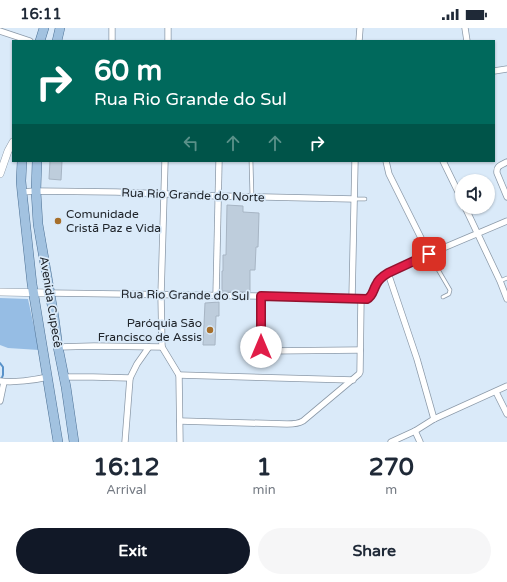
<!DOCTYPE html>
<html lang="en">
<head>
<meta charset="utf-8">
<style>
	:root { --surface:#fff; --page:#f6f6f7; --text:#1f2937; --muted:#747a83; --accent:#111827 }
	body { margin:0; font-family:"Varela Round",sans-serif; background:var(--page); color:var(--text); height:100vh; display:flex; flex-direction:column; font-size:15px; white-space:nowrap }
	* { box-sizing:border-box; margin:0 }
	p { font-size:13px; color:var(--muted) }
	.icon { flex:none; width:22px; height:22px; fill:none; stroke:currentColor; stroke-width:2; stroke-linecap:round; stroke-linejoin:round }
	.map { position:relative; height:414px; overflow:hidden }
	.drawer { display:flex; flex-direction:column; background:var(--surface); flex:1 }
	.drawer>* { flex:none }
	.guide { position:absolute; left:12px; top:12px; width:483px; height:122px; border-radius:0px; box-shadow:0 1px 3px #0004; background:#00695c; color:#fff; overflow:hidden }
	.fabs { position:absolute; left:455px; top:146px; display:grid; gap:8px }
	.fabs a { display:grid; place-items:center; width:40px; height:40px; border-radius:50%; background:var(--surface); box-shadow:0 1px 3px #0004; font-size:20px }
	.pin { position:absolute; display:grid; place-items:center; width:34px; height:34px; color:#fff; margin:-17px; border-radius:8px; box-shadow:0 2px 6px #0006 }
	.me { position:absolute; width:44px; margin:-22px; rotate:0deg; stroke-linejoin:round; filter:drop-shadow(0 0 3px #0008) }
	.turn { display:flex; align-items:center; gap:14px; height:84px; padding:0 16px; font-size:18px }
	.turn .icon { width:52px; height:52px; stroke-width:2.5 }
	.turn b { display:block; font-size:28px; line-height:34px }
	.lanes { display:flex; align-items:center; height:38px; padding:0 16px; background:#0003; justify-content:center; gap:20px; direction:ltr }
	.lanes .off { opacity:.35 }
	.eta { display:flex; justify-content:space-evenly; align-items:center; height:68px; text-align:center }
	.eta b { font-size:24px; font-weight:800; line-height:28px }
	.button { display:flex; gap:8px; margin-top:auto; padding:8px 16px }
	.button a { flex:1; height:46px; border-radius:24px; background:var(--accent); color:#fff; font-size:16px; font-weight:800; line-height:46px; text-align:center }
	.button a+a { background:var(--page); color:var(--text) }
	.status { display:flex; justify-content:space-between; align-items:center; height:28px; padding:0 20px; background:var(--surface); direction:ltr }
	.status svg { height:11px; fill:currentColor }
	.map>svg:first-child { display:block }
</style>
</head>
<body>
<div class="status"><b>16:11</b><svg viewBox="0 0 49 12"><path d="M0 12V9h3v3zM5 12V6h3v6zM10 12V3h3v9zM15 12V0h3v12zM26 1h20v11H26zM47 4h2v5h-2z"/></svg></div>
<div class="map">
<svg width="507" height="414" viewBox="0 0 507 414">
	<rect width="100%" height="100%" fill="#daeaf9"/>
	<!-- green -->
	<path fill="#96bde4" d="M0,270L28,271L39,322L8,320L0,317Z"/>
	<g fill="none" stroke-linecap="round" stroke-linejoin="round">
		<!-- stream -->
		<path stroke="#5992c9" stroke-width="2" d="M0,335L3,339V347L1,352"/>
	</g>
	<!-- building -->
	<g fill="#becddc" stroke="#a7b5c4">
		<path d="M50,133H62L61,152L49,151Z"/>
		<path d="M227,177L243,178V184L259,185L258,219H256L255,242H250V264L222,263V243H223V227H226Z"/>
		<path d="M219,274V288H216L215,317H203L205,275Z"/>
	</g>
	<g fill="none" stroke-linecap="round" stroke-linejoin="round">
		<!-- service casing -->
		<g stroke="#8c9aa9" stroke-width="4.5">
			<g id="service">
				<path d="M251,133L252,169"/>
				<path d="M355,171H365"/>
				<path d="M429,226L450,262L449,266L443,269"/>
				<path d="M500,253L507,250"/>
			</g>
		</g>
		<!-- minor casing -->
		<g stroke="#8c9aa9" stroke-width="7">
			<g id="minor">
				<path d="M465,0L467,13"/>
				<path d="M0,3L30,13"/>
				<path d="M112,13V0"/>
				<path d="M168,13V0"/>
				<path d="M359,13L360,0"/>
				<path d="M494,43L507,41"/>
				<path d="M165,133L161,267L162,319L179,347L180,414"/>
				<path d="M386,133L389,146L429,226"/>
				<path d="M443,133L462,172"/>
				<path d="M507,134C501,137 496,138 497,145L507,169"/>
				<path d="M22,164L36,163L116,164L218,168L354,171"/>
				<path d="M465,179L500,253L507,271"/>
				<path d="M388,245L417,331L434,391"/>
				<path d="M50,265L261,268L367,271C373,268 373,262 376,257C378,252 383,248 388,245L429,226L507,193"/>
				<path d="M216,268L219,133"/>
				<path d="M261,268V317C262,321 264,322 267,323L360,322"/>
				<path d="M352,270L355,133"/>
				<path d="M58,319L94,318L162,319"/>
				<path d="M179,347L353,352"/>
				<path d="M64,349H93L130,350"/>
				<path d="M0,353C13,355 35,352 48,349"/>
				<path d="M496,364L507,386"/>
				<path d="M0,373L4,354"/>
				<path d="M180,393L287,396C293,396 298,396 303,393L359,346L360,344L361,271"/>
				<path d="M415,403L420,414"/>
				<path d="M125,414L130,350L137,336L149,319"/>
				<path d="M391,414L415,403L434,391L507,358"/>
			</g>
		</g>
		<!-- tertiary casing -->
		<g stroke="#8c9aa9" stroke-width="8">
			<g id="tertiary">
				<path d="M0,146L8,123L13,114"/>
				<path d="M0,264L50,265"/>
			</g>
		</g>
		<!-- primary casing -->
		<g stroke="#4c7094" stroke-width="10">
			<g id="primary">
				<path d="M40,13L44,0"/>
				<path d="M57,13L60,0"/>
				<path d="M22,133L21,153L22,164L32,256L58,414"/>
				<path d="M37,133L36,163L38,196L54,289L58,319L66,359L74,414"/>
			</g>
		</g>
		<!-- service -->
		<use href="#service" stroke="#fff" stroke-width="3"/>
		<!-- minor -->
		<use href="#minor" stroke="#fff" stroke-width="5.5"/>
		<!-- tertiary -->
		<use href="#tertiary" stroke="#fff" stroke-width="7"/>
		<!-- primary -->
		<use href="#primary" stroke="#a2c2e0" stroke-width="9"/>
	</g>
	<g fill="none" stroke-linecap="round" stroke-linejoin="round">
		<!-- route casing -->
		<g stroke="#92132f" stroke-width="10">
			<path id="route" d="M261,319V268L367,271C373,268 373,262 376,257C378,252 383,248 388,245L429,226"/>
		</g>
		<!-- route -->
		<use href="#route" stroke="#e11d48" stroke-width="7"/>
	</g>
	<!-- markers -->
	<g fill="#a66f2b" stroke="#daeaf9" stroke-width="1.5">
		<circle cx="58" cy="193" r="4"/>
		<circle cx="210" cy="302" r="4"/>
	</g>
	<g text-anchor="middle" stroke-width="3.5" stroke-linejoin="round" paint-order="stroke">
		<!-- street labels -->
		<g font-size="12" fill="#20252b" stroke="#daeaf9">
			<text transform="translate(193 167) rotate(2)" y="4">Rua Rio Grande do Norte</text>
			<text transform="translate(185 267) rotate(1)" y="4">Rua Rio Grande do Sul</text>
			<text transform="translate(51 274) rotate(81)" y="4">Avenida Cupecê</text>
		</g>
		<!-- poi labels -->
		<g font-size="12" fill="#20252b" stroke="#daeaf9" text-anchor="start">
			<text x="66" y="190">Comunidade<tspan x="66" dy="14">Cristã Paz e Vida</tspan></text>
			<text x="202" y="299" text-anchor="end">Paróquia São<tspan x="202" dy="14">Francisco de Assis</tspan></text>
		</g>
	</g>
</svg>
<div class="fabs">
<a><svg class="icon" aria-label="sound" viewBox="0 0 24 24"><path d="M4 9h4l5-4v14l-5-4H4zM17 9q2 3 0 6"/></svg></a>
</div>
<div class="pin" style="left:429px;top:226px;background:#d93025"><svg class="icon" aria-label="arrive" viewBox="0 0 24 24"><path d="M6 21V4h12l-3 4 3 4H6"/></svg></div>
<svg class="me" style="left:261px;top:319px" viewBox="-20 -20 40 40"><circle r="19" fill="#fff"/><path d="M0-13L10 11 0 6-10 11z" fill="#e11d48"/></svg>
<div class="guide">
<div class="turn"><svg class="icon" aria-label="right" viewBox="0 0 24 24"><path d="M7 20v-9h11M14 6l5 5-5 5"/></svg><div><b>60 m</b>Rua Rio Grande do Sul</div></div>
<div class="lanes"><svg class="icon off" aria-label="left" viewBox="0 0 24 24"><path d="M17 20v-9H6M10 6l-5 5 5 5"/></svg><svg class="icon off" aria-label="ahead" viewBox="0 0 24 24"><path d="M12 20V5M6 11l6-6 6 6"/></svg><svg class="icon off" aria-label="ahead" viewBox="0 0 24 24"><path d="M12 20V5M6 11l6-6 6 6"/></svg><svg class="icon" aria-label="right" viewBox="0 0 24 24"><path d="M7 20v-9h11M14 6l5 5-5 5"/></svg></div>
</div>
</div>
<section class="drawer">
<div class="eta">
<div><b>16:12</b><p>Arrival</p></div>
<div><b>1</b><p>min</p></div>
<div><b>270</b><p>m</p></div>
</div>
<div class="button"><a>Exit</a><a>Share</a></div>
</section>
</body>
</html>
